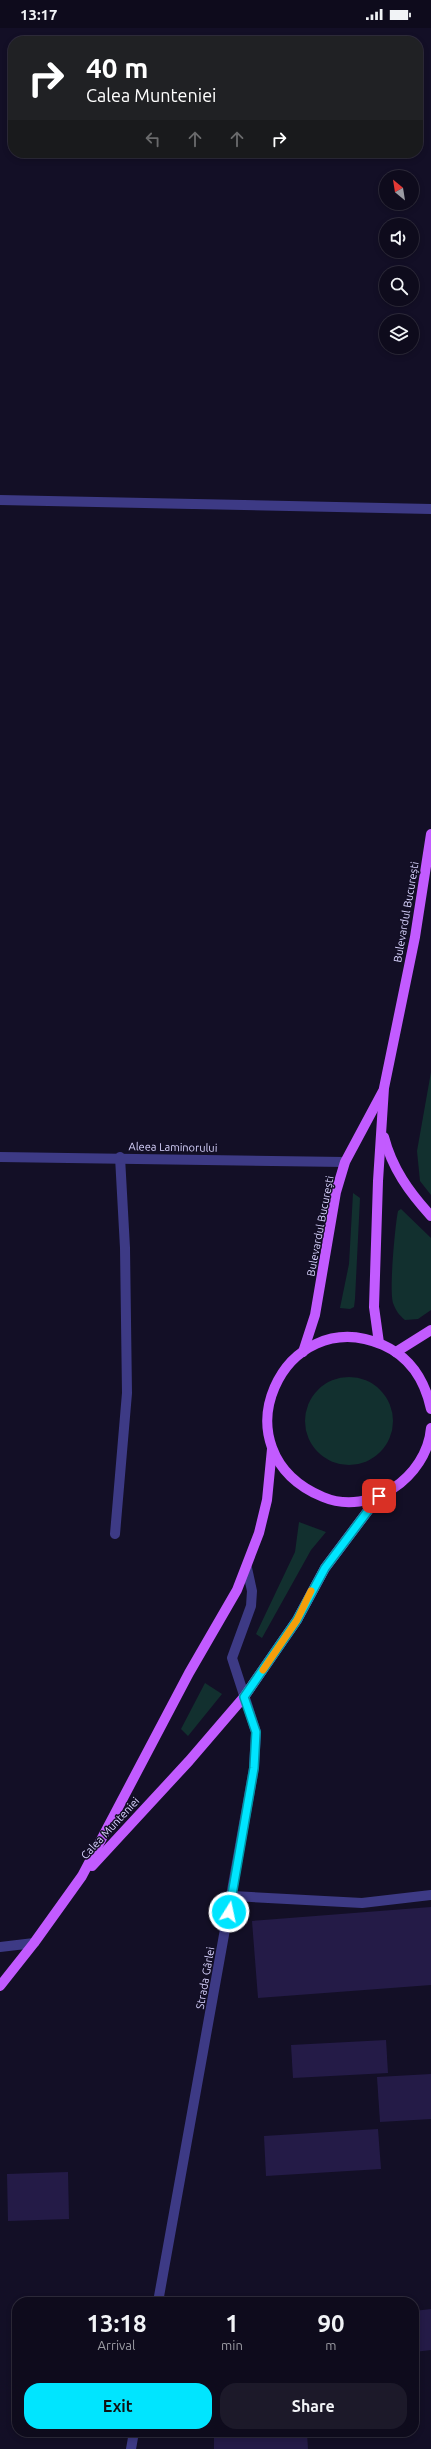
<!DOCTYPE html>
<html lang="en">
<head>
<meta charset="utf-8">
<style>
	:root { --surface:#0e0b1c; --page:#1c1929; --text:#f1f3f6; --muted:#9b9ba3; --line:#2e2b3b; --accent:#00e5ff }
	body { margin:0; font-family:Ubuntu,sans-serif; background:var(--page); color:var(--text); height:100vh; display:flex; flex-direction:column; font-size:15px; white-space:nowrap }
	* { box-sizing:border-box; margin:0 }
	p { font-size:13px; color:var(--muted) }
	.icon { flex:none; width:22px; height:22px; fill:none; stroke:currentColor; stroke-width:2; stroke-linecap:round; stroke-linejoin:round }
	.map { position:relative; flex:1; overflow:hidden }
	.sheet { position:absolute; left:12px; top:2269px; width:407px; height:140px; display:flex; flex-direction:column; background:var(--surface); border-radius:16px; box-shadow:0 2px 6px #0003,0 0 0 1px var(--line) }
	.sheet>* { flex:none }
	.banner { position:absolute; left:8px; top:8px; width:415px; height:122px; border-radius:16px; box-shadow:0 2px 6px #0003,0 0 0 1px var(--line); background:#202124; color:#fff; overflow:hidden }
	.needle { width:26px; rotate:330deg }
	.fabs { position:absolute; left:379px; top:142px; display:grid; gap:8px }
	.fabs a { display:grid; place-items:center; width:40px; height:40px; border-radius:50%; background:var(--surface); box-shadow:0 2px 6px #0003,0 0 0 1px var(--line); font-size:20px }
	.pin { position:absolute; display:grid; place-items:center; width:34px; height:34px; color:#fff; margin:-17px; border-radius:8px; box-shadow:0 2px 6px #0006 }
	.me { position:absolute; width:44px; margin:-22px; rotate:10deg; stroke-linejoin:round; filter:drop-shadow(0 0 3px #0008) }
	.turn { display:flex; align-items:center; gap:14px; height:84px; padding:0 12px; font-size:18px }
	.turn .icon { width:52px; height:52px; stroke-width:2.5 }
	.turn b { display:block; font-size:28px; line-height:34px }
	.lanes { display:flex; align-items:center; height:38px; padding:0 12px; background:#0003; justify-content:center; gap:20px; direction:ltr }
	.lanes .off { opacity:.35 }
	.eta { display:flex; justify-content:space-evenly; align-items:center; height:68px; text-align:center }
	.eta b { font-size:24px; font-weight:700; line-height:28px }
	.action { display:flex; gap:8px; margin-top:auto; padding:8px 12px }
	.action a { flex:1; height:46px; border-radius:16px; background:var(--accent); color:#111; font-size:16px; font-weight:700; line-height:46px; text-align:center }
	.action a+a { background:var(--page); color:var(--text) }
	.status { display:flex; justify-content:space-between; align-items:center; height:28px; padding:0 20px; background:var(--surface); direction:ltr }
	.status svg { height:11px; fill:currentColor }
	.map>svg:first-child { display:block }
</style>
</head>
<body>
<div class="status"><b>13:17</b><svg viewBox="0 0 49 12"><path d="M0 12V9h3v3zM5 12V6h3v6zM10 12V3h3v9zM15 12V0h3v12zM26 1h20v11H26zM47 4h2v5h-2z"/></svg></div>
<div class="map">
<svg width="431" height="2421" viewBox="0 0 431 2421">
	<rect width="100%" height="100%" fill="#130f26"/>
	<!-- green -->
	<g fill="#12302f">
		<path d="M431,1044V1167L420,1153L417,1123Z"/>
		<path d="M353,1165L360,1170L355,1271L354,1279L350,1281L340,1280L349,1236Z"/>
		<path d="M401,1181L431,1210V1282L418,1291L405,1292C399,1287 396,1283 393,1275C389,1262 395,1198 398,1183Z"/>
		<circle cx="349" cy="1393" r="44"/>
		<path d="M299,1494L326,1504L311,1522L262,1610L256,1606L295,1524Z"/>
		<path d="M205,1655L222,1666L188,1708L181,1701Z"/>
	</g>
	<!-- building -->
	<g fill="#241b47">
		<path d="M431,1879V1957L258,1970L252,1893Z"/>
		<path d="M386,2012L388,2045L293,2050L291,2017Z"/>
		<path d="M431,2046V2091L380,2094L377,2049Z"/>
		<path d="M378,2101L381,2141L266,2148L264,2108Z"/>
		<path d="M68,2144L69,2191L8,2193L7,2146Z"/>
		<path d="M431,2281V2322L414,2324V2283Z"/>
		<path d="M307,2405L308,2421H214V2407Z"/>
	</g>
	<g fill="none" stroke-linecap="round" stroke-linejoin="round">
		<!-- service -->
		<g stroke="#3d3a85" stroke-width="10">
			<path d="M0,472L431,481"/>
			<path d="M115,1506L127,1365L125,1220L120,1129"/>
			<path d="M232,1868L362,1875L431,1867"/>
		</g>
		<!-- minor -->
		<g stroke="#3d3a85" stroke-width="10">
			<path d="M0,1129L345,1134"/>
			<path d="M0,1919L34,1915"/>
			<path d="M158,2274L254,1740L256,1704L232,1630L251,1578L252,1563L247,1540"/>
			<path d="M131,2421L134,2404"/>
		</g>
		<!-- primary -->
		<g stroke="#c25bff" stroke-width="10">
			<path d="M384,1109C392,1140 409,1164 431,1188"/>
			<path d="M379,1315L374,1279L378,1153L384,1060L415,909L431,806"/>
			<path d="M303,1324L315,1287L336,1164L345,1134L383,1063"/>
			<path d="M396,1324L431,1302"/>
			<path d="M431,1381C425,1353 410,1329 383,1317C284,1273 213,1423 323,1469C370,1489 427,1449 431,1400"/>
			<path d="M92,1838L189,1733L244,1669L297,1592L325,1540L379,1468"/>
			<path d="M0,1958L34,1915L82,1848L189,1645L237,1562L259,1505L267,1472L272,1421"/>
		</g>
	</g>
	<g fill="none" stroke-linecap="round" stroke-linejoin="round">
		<!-- route casing -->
		<g stroke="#0095a6" stroke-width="10">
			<path id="route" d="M229,1884L254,1740L256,1704L244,1669L297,1592L325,1540L379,1468"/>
		</g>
		<!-- route -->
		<use href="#route" stroke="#00e5ff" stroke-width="7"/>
		<!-- slow -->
		<path stroke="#f59e0b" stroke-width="7" d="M263,1642L297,1592L311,1563"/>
	</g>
	<g text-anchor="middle" stroke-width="3" stroke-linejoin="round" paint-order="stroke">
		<!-- street labels -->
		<g font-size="11" fill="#d9d4ff" stroke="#130f26">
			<text transform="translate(406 884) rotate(-80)" y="4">Bulevardul București</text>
			<text transform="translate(173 1119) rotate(1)" y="4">Aleea Laminorului</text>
			<text transform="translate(320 1198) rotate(-79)" y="4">Bulevardul București</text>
			<text transform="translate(110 1800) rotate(-47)" y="4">Calea Munteniei</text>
			<text transform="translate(205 1950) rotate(-80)" y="4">Strada Gârlei</text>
		</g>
	</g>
</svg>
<div class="fabs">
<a><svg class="needle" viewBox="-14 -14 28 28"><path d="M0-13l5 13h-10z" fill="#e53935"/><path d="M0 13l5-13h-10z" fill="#9b9ba3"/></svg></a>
<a><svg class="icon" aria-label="sound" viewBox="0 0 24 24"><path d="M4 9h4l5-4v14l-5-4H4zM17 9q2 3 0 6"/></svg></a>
<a><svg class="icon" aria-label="search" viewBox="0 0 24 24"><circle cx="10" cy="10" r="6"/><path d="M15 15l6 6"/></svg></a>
<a><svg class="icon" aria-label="layers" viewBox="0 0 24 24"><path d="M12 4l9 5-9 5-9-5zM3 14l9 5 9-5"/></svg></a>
</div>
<div class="pin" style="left:379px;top:1468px;background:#d93025"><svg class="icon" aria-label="arrive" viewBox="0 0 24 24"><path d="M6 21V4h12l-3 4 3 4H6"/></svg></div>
<svg class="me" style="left:229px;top:1884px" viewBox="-20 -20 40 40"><circle r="17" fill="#00e5ff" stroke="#fff" stroke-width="3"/><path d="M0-11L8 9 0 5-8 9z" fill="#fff"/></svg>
<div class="banner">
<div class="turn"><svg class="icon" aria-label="right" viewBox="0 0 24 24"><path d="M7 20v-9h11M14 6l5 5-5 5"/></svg><div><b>40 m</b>Calea Munteniei</div></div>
<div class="lanes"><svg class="icon off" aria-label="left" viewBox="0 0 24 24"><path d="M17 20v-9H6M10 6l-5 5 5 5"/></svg><svg class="icon off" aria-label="ahead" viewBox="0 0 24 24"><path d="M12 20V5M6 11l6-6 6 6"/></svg><svg class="icon off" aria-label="ahead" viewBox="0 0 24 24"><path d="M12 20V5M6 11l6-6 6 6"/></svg><svg class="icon" aria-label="right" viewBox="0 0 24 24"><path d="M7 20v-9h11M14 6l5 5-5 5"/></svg></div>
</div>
<section class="sheet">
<div class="eta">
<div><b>13:18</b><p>Arrival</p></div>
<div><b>1</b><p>min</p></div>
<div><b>90</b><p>m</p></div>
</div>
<div class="action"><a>Exit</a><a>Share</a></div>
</section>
</div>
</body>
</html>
